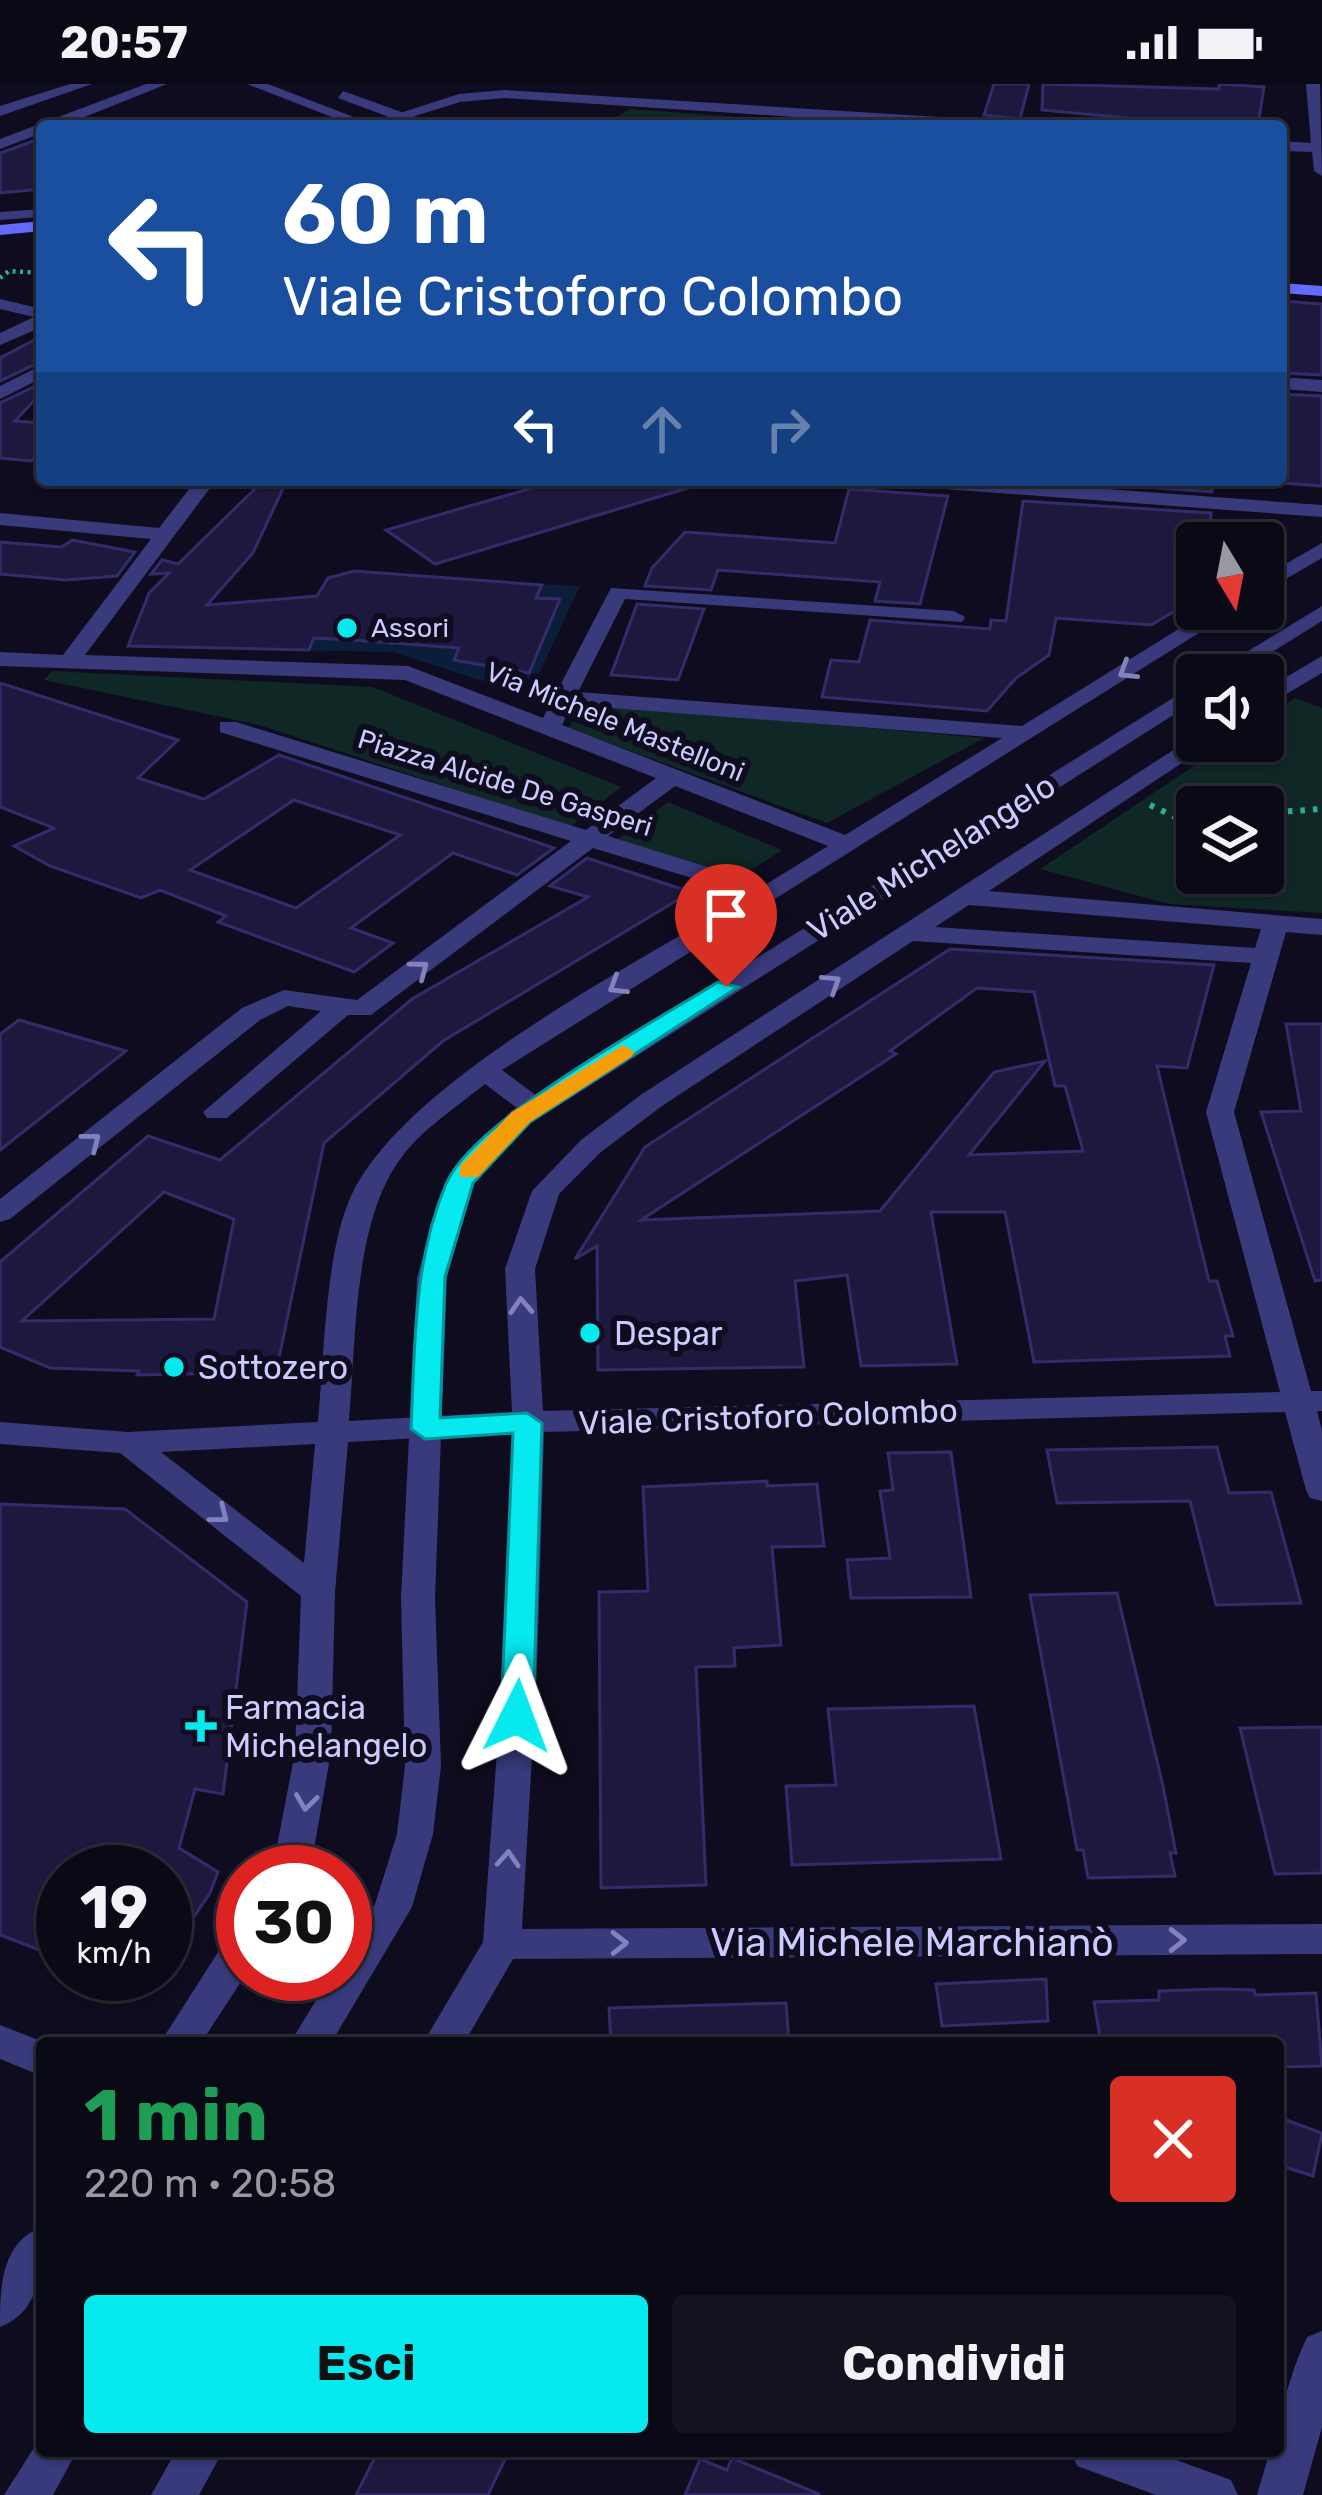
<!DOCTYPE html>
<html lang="it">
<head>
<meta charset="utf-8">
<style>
	:root { --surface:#0a0916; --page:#13121f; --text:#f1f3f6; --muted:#999aa1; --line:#2a2a35; --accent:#05e9ef }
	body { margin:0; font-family:Rubik,sans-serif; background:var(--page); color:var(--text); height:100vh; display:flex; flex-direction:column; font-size:45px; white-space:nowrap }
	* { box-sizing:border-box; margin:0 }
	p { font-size:39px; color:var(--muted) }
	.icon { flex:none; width:66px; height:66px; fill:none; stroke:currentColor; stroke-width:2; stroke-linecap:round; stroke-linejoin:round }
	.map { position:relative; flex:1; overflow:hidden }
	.panel { position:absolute; left:36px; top:1953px; width:1248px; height:420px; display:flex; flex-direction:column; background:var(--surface); border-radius:12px; box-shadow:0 3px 9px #0004,0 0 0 3px var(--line) }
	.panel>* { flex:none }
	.banner { position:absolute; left:36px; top:36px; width:1251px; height:366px; border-radius:12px; box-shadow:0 3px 9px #0004,0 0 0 3px var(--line); background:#1a4fa0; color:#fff; overflow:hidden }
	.needle { width:78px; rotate:170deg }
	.buttons { position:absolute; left:1176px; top:438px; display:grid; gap:24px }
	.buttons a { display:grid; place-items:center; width:108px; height:108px; border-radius:12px; background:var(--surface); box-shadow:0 3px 9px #0004,0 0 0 3px var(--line); font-size:60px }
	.speed { position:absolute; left:36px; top:1761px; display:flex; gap:24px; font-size:60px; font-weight:700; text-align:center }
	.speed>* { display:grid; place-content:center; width:156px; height:156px; border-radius:50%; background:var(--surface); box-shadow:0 3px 9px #0004,0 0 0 3px var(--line); line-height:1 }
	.speed small { font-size:30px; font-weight:400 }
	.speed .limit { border:18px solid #d22; background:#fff; color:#111 }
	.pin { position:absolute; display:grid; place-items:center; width:102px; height:102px; color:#fff; margin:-123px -51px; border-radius:50% 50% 50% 0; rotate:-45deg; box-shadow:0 0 12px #0007 }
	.pin .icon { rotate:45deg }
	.me { position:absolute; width:132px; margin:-66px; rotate:3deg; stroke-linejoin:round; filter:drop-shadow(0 0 9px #0008) }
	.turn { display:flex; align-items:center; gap:42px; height:252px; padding:0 48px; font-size:54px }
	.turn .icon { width:156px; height:156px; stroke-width:2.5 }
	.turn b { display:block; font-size:84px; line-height:102px }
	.lanes { display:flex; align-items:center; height:114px; padding:0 48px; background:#0003; justify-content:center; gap:60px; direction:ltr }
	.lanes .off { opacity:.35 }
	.round { display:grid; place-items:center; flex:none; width:126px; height:126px; border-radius:12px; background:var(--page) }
	.overview { display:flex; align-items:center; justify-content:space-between; height:204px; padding:0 48px }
	h1 { font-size:72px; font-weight:700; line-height:90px; color:#1e9e55 }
	.button { display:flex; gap:24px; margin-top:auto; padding:24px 48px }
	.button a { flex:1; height:138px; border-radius:12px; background:var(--accent); color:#111; font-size:48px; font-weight:700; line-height:138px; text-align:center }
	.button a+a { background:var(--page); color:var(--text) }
	.status { display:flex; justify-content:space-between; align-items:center; height:84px; padding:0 60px; background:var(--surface); direction:ltr }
	.status svg { height:33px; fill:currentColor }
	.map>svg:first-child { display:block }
</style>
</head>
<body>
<div class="status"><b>20:57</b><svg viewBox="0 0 49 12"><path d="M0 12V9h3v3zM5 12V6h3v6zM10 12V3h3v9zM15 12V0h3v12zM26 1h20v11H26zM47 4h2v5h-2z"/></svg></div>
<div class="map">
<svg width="1322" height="2411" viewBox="0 0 1322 2411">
	<rect width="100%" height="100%" fill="#0e0c1e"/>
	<!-- green -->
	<g fill="#0f2725" fill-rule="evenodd">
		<path d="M630,25H631L847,41L601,42Z"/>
		<path d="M52,587L373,603L621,703L570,743L259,641L44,596Z"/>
		<path d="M1295,614L1322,624V829L1169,820L1040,785L1231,657H1263V635ZM1263,723V789H1197V723Z"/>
		<path d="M586,620L984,654L827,739L568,644Z"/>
		<path d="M668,718L782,766L738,795L614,758Z"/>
	</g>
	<!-- water -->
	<path fill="#0a1e39" d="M329,491L580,502L532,605L498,602L393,568L127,563L143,522L268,525L316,512Z"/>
	<!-- building -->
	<g fill="#1d193e" stroke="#332b6a" stroke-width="3" fill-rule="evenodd">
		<path d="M994,0H1029L1020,35L984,31Z"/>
		<path d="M1043,0L1219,5V0L1264,3L1258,42H1211L1042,26Z"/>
		<path d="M42,54V105L0,109V69Z"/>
		<path d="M1281,217L1322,220V291L1281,289Z"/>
		<path d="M42,252V277L0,297V274Z"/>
		<path d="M42,299V308L15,337L42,339V366L31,377L0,374V319Z"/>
		<path d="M1281,310L1322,312V402L1281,399Z"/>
		<path d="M264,396H287L253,469L207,521L317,512L328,494L354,487L542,501L536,514L560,515L529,589L454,576L459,564L353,556L314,554L309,566L128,562L149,509L169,489L151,490L162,476L178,480Z"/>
		<path d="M560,396H686L688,404L435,480L386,446Z"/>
		<path d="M1045,396H1212V408Z"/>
		<path d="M849,405L948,412L920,520L875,517L880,498L718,486L711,506L645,502L652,484L685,448L835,459Z"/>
		<path d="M1023,417L1211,429L1209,459H1197V514L1151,541L1056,534L1049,571L1016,594L987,627L822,613L831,576L859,578L870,536L990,545L991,536L1006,537Z"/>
		<path d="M72,456L135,468L117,492L66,496L0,490V458L62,463Z"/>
		<path d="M637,520L704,525L678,596L611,591Z"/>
		<path d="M0,599L178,656L138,694L204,715L279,671L554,764L517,791L453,769L351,844L393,859L354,888L218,838L226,832L160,806L141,814L50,782L14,762L54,744L0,723ZM294,716L400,751L296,824L190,786Z"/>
		<path d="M587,774L691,808L443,957L324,1059L276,1288L137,1291L139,1287L50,1284L0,1263V1178L148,1052L220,1076L412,915L588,813L550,802ZM164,1108L234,1135L214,1235L22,1237Z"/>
		<path d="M950,865L1214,881L1187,984L1157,982L1209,1197H1217L1233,1252H1225L1230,1272L1034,1278L1005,1128H931L957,1280L861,1282L847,1191L795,1197L804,1283L598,1286L597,1162L575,1175L645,1063ZM977,904L1034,908L1055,1002H1065L1083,1067L969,1071L1045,977L994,988L880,1127L641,1136L896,970L890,967Z"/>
		<path d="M19,936L126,967L0,1066V950Z"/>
		<path d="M1286,940H1322V1196L1315,1197L1261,1028L1301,1027Z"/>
		<path d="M1217,1363L1229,1409L1271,1408L1301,1519L1216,1521L1190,1417L1057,1419L1047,1366Z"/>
		<path d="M951,1368L971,1513L851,1514L847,1476L890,1474L880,1407L893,1406L888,1369Z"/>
		<path d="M767,1397V1402L817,1400L824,1462L772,1463L781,1561L734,1564L735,1582L696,1583L706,1801L601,1804L599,1508L648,1507L643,1403Z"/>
		<path d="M0,1420L125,1425L247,1518L223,1710L195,1705L179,1764L218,1788L210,1809L165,1875V1788H63V1875L0,1851Z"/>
		<path d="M1117,1509L1163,1702L1176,1769H1170L1175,1792L1088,1794L1083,1766H1077L1030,1511Z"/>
		<path d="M974,1622L1001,1775L792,1781L786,1702L836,1701L828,1625Z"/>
		<path d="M1322,1643V1789L1275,1790L1240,1644Z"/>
		<path d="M1046,1895L1048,1937L942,1942L936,1900Z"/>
		<path d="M1219,1905L1254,1906L1255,1911L1316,1909L1322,1982L1278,1983V1959H1101L1094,1918L1159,1916V1907Z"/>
		<path d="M786,1919L789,1959H611L609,1924Z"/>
		<path d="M1278,2033L1322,2049L1313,2092L1278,2081Z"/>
		<path d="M378,2367H509L488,2411H356Z"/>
		<path d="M732,2374L819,2410V2411H685L700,2375L727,2386Z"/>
	</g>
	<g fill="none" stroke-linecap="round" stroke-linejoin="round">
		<!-- path-far1 -->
		<path stroke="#2fac9c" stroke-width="4.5" stroke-dasharray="3 4.5" stroke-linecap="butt" d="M0,194L9,187L42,189"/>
		<!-- path -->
		<g stroke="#2fac9c" stroke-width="6" stroke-dasharray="4.5 8" stroke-linecap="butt">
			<path d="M1150,721L1186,738"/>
			<path d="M1263,729L1322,725"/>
			<path d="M1197,738H1186L1197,754"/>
			<path d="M1263,788L1281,799L1282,813"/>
		</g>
		<!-- service -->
		<path fill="#383a7c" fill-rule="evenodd" d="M42,125V133L0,136V128Z"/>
		<!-- minor -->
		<g fill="#383a7c" fill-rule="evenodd">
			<path d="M70,0H92L0,32V22Z"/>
			<path d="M146,0H167L62,42H42V49L0,65V55Z"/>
			<path d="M1306,0H1320L1322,92L1314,87L1312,68L1281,67V57L1311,59Z"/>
			<path d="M504,6L1004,37L1012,42H933L504,14L460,18L399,37L391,32L459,10Z"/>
			<path d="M0,215L42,225V243L0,261V249L34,233L0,225Z"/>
			<path d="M42,281V294L0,315V302Z"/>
			<path d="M1281,293L1322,296V308L1281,305Z"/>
			<path d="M196,396H216L85,571L408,582L543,634L611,504L954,527L965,533L962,538L625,515L578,608L1022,642L1211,525H1237L502,986L545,1018L549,1024L545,1030H525L485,1000C458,1022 421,1046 401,1074C353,1138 356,1258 349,1337L512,1328L505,1185L532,1107L581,1056L642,1010L1195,652L1197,657H1215L989,807L1322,835V851L1286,848L1234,1028L1311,1307H1322V1327H1317L1322,1347V1417L1310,1414L1306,1406L1285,1328L544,1348L537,1586L522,1845L1322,1840V1870L513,1875L464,1959H423L483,1858L503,1586L512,1349L348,1358L335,1508L331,1668L310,1788H272L295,1668L301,1512L120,1369L0,1360V1338L128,1348L318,1338C324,1275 325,1169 351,1112C404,997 637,880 748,811L593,764L371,931H348L227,1034H207L203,1028L321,927L288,922L260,936L10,1135L0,1138V1115L242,924L284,906L357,916L571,757L220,648V638H236L586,746L656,694L405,596L0,582V568L63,571L151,455L0,441V429L159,444ZM572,621L1002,654L845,751L562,641ZM675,702L828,762L765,801L608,752ZM969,821L1261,845L1255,864L935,843ZM913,857L1251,879L1206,1028L1280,1308L543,1327L535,1185L559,1110L601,1068L662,1022ZM315,1360L304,1479L161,1368Z"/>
			<path d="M894,396H984L1322,421V433L904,402Z"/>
			<path d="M1322,459V474L1263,508V493Z"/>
			<path d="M1322,572V589L1263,624V607Z"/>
			<path d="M243,1847L246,1890L201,1959H160L229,1851Z"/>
			<path d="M42,2143C42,2182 42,2227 0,2243C0,2205 0,2159 42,2143Z"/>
			<path d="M1322,2247V2343L1303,2411H1257L1270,2367H1278C1278,2329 1291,2288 1307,2253Z"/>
			<path d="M42,2351V2367H77L53,2411H4Z"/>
			<path d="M176,2367H223L199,2411H151Z"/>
		</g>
		<!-- tertiary -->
		<g fill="#383a7c" fill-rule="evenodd">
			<path d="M247,0H268L377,42H355Z"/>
			<path d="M343,7L432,39L435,42H413L338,14Z"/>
			<path d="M1322,522V537L1235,591H1209Z"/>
			<path d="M1197,599V616L531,1039L474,1099L447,1193L435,1514L441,1682L433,1750L412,1823L331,1959H290L332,1890H345V1868L375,1820L397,1750L405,1682L401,1514L417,1193L446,1097L511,1027Z"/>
			<path d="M0,1941L46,1959H42V1992L0,1975Z"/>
			<path d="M1071,2367H1152L1231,2396L1238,2411H1156L1077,2382Z"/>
		</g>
		<!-- secondary -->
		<g fill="#636afc" fill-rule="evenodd">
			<path d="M42,137V147L0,151V141Z"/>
			<path d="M1281,199L1322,202V212L1281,209Z"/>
		</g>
	</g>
	<!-- one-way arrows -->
	<defs><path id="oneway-chevron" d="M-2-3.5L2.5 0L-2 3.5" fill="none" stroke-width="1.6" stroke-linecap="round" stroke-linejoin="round" transform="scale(3)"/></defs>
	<g stroke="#8282bd">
		<use href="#oneway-chevron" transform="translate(1127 587) rotate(148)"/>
		<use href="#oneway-chevron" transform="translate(420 885) rotate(-37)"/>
		<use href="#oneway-chevron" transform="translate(832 899) rotate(-33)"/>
		<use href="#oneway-chevron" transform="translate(617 902) rotate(148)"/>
		<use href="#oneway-chevron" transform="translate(92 1057) rotate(-38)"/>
		<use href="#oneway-chevron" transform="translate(521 1222) rotate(-93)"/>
		<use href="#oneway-chevron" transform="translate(220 1431) rotate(38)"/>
		<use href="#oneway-chevron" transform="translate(306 1718) rotate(98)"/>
		<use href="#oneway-chevron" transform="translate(508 1775) rotate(-86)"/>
		<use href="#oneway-chevron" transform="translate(1177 1856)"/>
		<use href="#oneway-chevron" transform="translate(619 1859)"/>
	</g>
	<!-- route -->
	<path fill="#05e9ef" stroke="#03979b" stroke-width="3" d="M718,898L738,903L530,1038L473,1099L445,1193L440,1334L527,1329L542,1339L533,1632L517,1644L501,1632L513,1349L425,1355L411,1345C415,1262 413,1178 446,1100C473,1036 654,938 718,898Z"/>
	<!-- slow -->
	<path fill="#f59e0b" d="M623,961L635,968L631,973L530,1038L478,1093H460V1082L512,1028Z"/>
	<!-- markers -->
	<g fill="#05e9ef" stroke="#0e0c1e" stroke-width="4.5">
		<circle cx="347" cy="544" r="12"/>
		<circle cx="590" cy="1249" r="12"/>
		<circle cx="174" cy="1283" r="12"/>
		<path d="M195 1624h12v12h12v12h-12v12h-12v-12h-12v-12h12z"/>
	</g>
	<g text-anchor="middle" stroke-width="12" stroke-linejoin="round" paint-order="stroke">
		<!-- far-poi labels -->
		<g font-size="27" fill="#cccafe" stroke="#0e0c1e" text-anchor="start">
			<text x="371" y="553">Assori</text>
		</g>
		<!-- far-street labels -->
		<g font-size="27" fill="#cccafe" stroke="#0e0c1e">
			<text transform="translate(615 638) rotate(22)" y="9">Via Michele Mastelloni</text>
			<text transform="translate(505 699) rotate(17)" y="9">Piazza Alcide De Gasperi</text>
		</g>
		<!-- street labels -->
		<g font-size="33" fill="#cccafe" stroke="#0e0c1e">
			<text transform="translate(931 773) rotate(-32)" y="12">Viale Michelangelo</text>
			<text transform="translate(768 1332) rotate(-2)" y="12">Viale Cristoforo Colombo</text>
		</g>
		<!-- poi labels -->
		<g font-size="33" fill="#cccafe" stroke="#0e0c1e" text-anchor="start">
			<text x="614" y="1261">Despar</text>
			<text x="198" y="1295">Sottozero</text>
			<text x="225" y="1635">Farmacia<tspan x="225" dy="38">Michelangelo</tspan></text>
		</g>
		<!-- near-street labels -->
		<g font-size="39" fill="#cccafe" stroke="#0e0c1e">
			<text x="912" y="1872">Via Michele Marchianò</text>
		</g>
	</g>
</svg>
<div class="buttons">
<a><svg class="needle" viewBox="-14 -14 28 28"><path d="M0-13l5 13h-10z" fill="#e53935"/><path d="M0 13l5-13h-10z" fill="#999aa1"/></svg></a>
<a><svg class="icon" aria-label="sound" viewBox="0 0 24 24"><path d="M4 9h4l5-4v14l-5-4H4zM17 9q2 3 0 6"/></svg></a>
<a><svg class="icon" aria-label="layers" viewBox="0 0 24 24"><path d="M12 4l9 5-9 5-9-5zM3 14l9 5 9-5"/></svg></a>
</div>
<div class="speed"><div>19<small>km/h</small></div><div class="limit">30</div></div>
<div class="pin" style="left:726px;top:903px;background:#d93025"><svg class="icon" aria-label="arrive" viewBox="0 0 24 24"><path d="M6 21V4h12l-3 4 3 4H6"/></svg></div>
<svg class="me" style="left:517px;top:1632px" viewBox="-20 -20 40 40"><path d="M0-17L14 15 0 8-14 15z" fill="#05e9ef" stroke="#fff" stroke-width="4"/></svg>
<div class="banner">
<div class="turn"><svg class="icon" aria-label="left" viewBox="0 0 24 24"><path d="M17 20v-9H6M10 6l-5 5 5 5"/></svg><div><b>60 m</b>Viale Cristoforo Colombo</div></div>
<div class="lanes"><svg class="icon" aria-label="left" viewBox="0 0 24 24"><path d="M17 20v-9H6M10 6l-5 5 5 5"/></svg><svg class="icon off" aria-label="ahead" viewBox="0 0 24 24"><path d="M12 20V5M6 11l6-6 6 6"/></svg><svg class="icon off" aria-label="right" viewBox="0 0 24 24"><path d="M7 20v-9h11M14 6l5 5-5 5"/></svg></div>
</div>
<section class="panel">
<div class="overview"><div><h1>1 min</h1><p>220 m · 20:58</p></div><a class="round" style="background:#d93025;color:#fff"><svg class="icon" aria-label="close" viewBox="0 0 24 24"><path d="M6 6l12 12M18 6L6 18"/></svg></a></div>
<div class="button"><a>Esci</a><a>Condividi</a></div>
</section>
</div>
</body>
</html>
